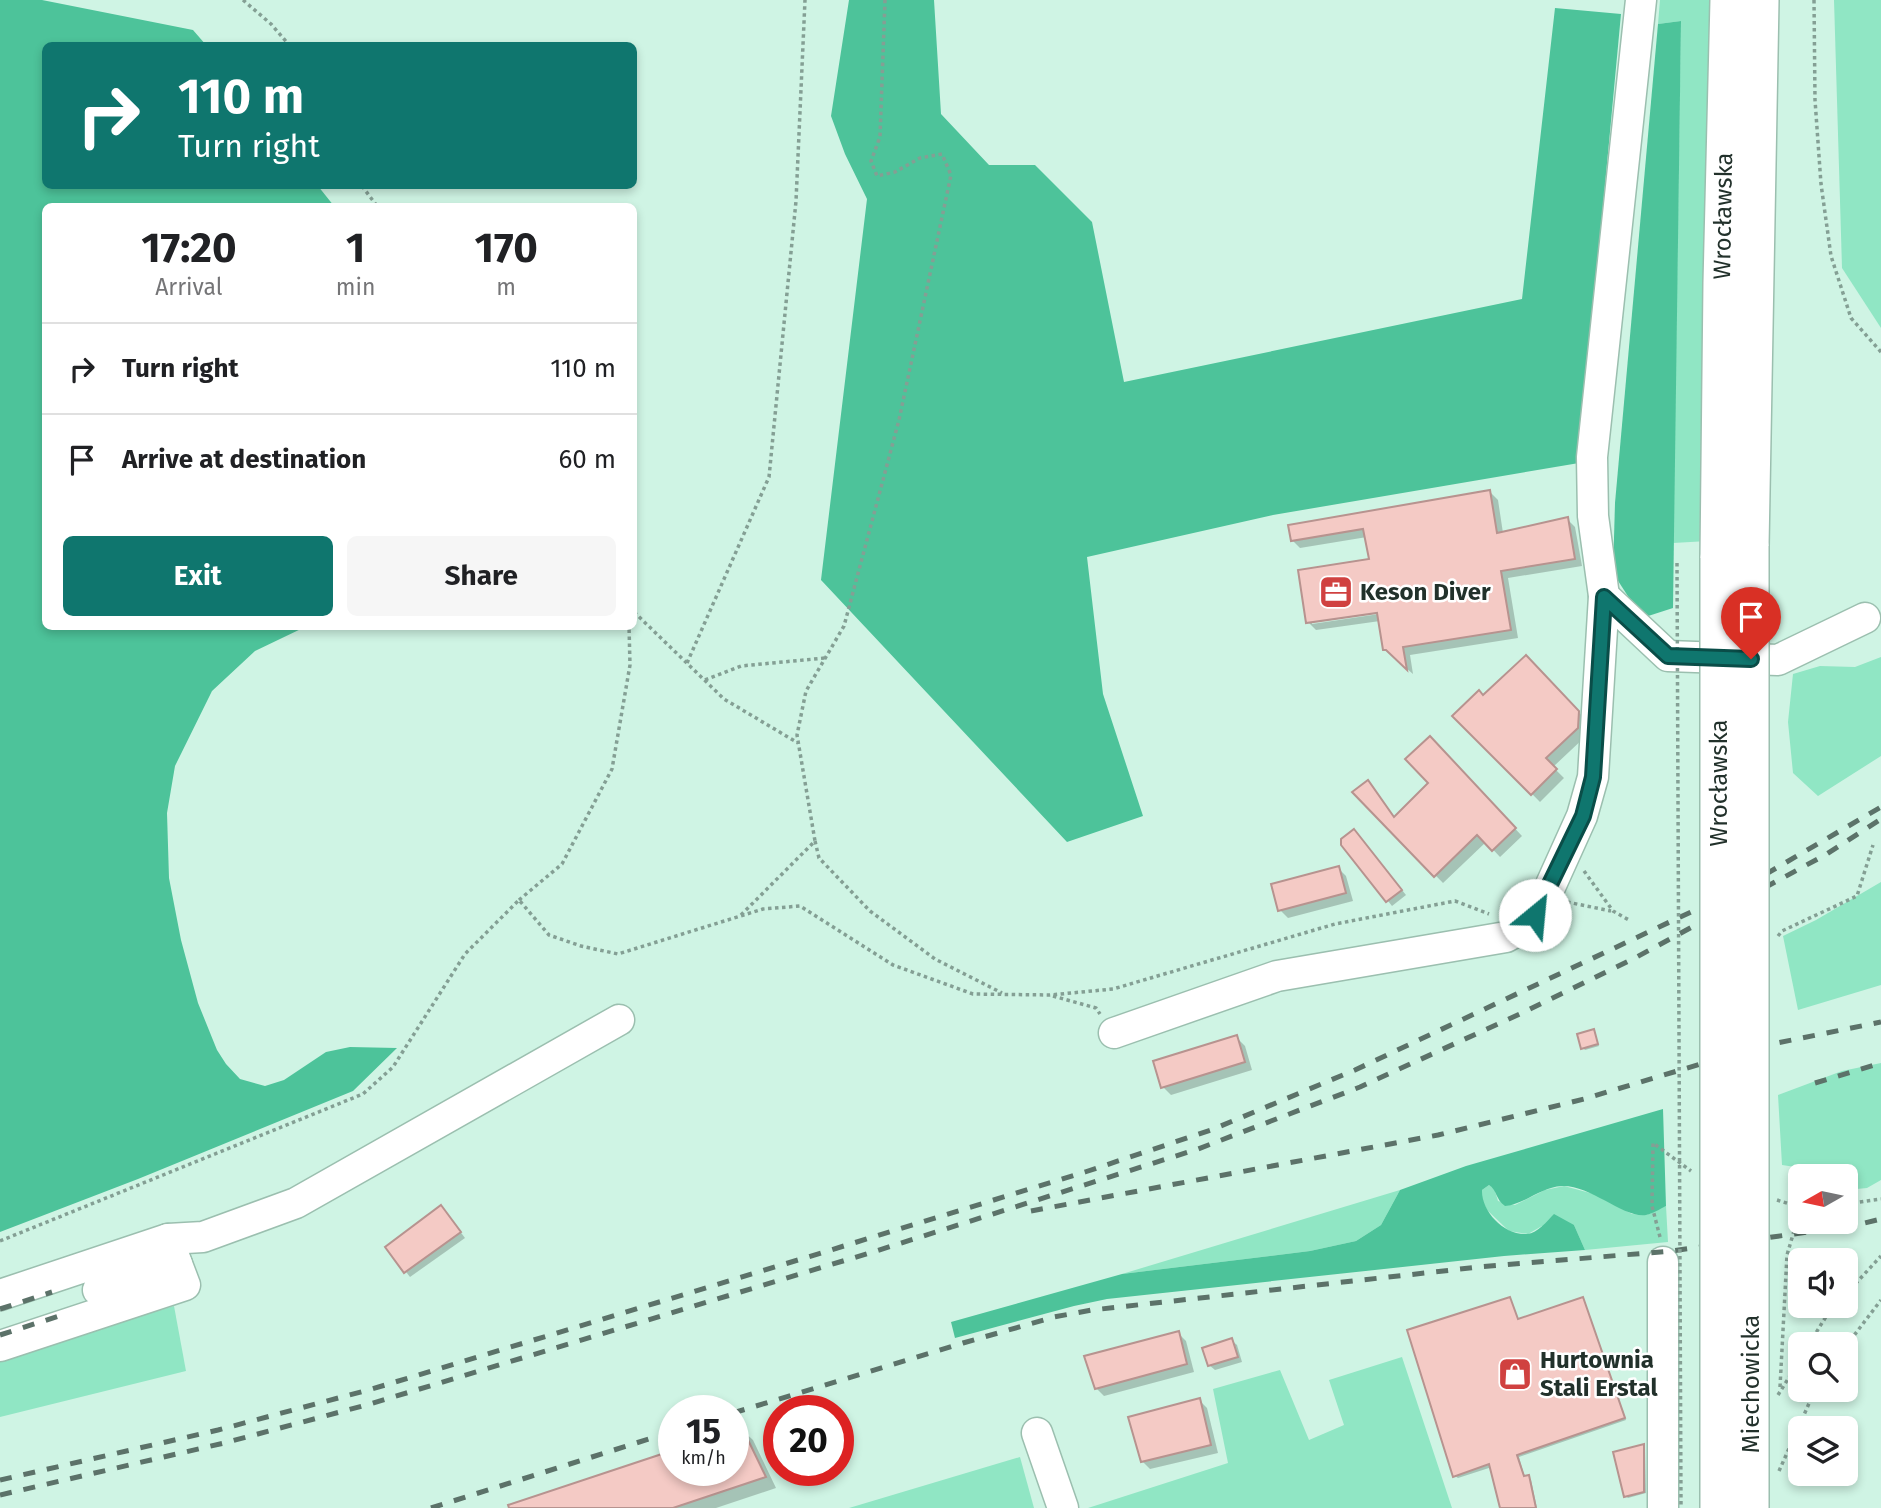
<!DOCTYPE html>
<html lang="en">
<head>
<meta charset="utf-8">
<style>
	:root { --surface:#fff; --page:#f6f6f6; --text:#202124; --muted:#757577; --line:#e0e0e0; --accent:#0f766e }
	body { margin:0; font-family:"Fira Sans",sans-serif; background:var(--page); color:var(--text); height:100vh; display:flex; flex-direction:column; font-size:26px; white-space:nowrap }
	* { box-sizing:border-box; margin:0 }
	p { font-size:23px; color:var(--muted) }
	.icon { flex:none; width:38px; height:38px; fill:none; stroke:currentColor; stroke-width:2; stroke-linecap:round; stroke-linejoin:round }
	.map { position:relative; flex:1; overflow:hidden }
	.details { position:absolute; left:42px; top:203px; width:595px; height:427px; display:flex; flex-direction:column; background:var(--surface); border-radius:10px; box-shadow:0 4px 10px #0003 }
	.details>* { flex:none }
	.banner { position:absolute; left:42px; top:42px; width:595px; height:147px; border-radius:10px; box-shadow:0 4px 10px #0003; background:#0f766e; color:#fff; overflow:hidden }
	.needle { width:46px; rotate:261deg }
	.buttons { position:absolute; left:1788px; top:1164px; display:grid; gap:14px }
	.buttons a { display:grid; place-items:center; width:70px; height:70px; border-radius:10px; background:var(--surface); box-shadow:0 4px 10px #0003; font-size:35px }
	.speed { position:absolute; left:658px; top:1395px; display:flex; gap:14px; font-size:35px; font-weight:700; text-align:center }
	.speed>* { display:grid; place-content:center; width:91px; height:91px; border-radius:50%; background:var(--surface); box-shadow:0 4px 10px #0003; line-height:1 }
	.speed small { font-size:18px; font-weight:400 }
	.speed .limit { border:10px solid #d22; background:#fff; color:#111 }
	.pin { position:absolute; display:grid; place-items:center; width:60px; height:60px; color:#fff; margin:-72px -30px; border-radius:50% 50% 50% 0; rotate:-45deg; box-shadow:0 0 7px #0007 }
	.pin .icon { rotate:45deg }
	.me { position:absolute; width:77px; margin:-38px; rotate:28deg; stroke-linejoin:round; filter:drop-shadow(0 0 5px #0008) }
	.turn { display:flex; align-items:center; gap:24px; height:147px; padding:0 21px; font-size:32px }
	.turn .icon { width:91px; height:91px; stroke-width:2.5 }
	.turn b { display:block; font-size:49px; line-height:60px }
	.eta { display:flex; justify-content:space-evenly; align-items:center; height:119px; text-align:center }
	.eta b { font-size:42px; font-weight:700; line-height:49px }
	.cta { display:flex; gap:14px; margin-top:auto; padding:14px 21px }
	.cta a { flex:1; height:80px; border-radius:10px; background:var(--accent); color:#fff; font-size:28px; font-weight:700; line-height:80px; text-align:center }
	.cta a+a { background:var(--page); color:var(--text) }
	ul { padding:0; list-style:none }
	li { display:flex; align-items:center; gap:21px; height:91px; padding:0 21px; border-top:2px solid var(--line) }
	li div { flex:1 }
	li b { display:block; font-size:26px }
	li em { font-style:normal }
	.map>svg:first-child { display:block }
</style>
</head>
<body>
<div class="map">
<svg width="1881" height="1508" viewBox="0 0 1881 1508">
	<rect width="100%" height="100%" fill="#cff4e4"/>
	<!-- green -->
	<g fill="#90e6c4">
		<path d="M1660,0H1718L1708,541L1673,543L1681,21L1658,24Z"/>
		<path d="M1834,0H1881V328L1842,268Z"/>
		<path d="M1881,657V756L1818,796L1793,773L1788,722L1793,674L1820,666L1855,667Z"/>
		<path d="M1881,882V985L1798,1010L1783,936L1816,920Z"/>
		<path d="M1881,1063V1180L1867,1188L1846,1190V1176H1816L1815,1170L1782,1165L1778,1095L1842,1071Z"/>
		<path d="M1489,1185L1494,1188L1498,1201L1515,1205L1545,1190L1564,1186L1594,1194L1632,1214L1647,1215L1666,1206L1668,1242L1585,1250L1574,1225L1542,1226L1528,1234L1509,1231L1487,1210L1482,1200V1190Z"/>
		<path d="M1400,1190L1381,1225L1356,1241L1310,1251L1122,1274Z"/>
		<path d="M174,1306L186,1371L0,1417V1357Z"/>
		<path d="M1402,1357L1452,1508H1088L1228,1463L1213,1389L1280,1370L1309,1440L1344,1425L1329,1380Z"/>
		<path d="M1020,1457L1034,1508H849Z"/>
	</g>
	<!-- forest -->
	<g fill="#4dc39a">
		<path d="M0,0H42L193,30L206,45L46,46V186H318L334,206H46V626L305,627L255,651L212,691L175,766L167,813L169,878L181,940L198,1003L217,1050L226,1064L240,1079L265,1086L284,1080L326,1052L350,1047L397,1048L353,1091L138,1179L0,1232Z"/>
		<path d="M849,0H934L941,114L989,165H1035L1092,222L1124,382L1522,299L1555,8L1621,14L1579,463L1273,515L1087,557L1103,694L1143,816L1067,842L821,580L867,199L845,154L831,116Z"/>
		<path d="M1681,21L1673,608L1642,618L1613,573L1615,503L1658,24Z"/>
		<path d="M1663,1109L1666,1206C1660,1209 1652,1214 1646,1215C1623,1218 1591,1185 1562,1186C1541,1187 1525,1204 1505,1206C1496,1200 1497,1190 1489,1185L1482,1190C1481,1211 1504,1236 1527,1234C1538,1233 1547,1221 1554,1214L1574,1225L1585,1250L1504,1256L1107,1299L1074,1306L955,1338L951,1322L1122,1274L1310,1251L1356,1241L1381,1225L1400,1190L1466,1166Z"/>
	</g>
	<!-- shadow -->
	<g fill="#0003" fill-rule="evenodd">
		<path d="M1490,492L1498,500L1503,533L1567,519L1575,527L1582,566L1508,578L1518,638L1410,655L1413,674L1385,650L1380,621L1316,630L1308,622L1371,561L1367,537L1300,548L1292,540ZM1386,610V613L1312,624V620Z"/>
		<path d="M1526,657L1587,721L1586,736L1553,767L1564,778L1540,802L1455,716L1483,697Z"/>
		<path d="M1430,738L1522,836L1500,857L1486,842L1443,883L1354,792L1368,783L1395,818L1431,783Z"/>
		<path d="M1354,831L1406,895L1392,906L1341,842Z"/>
		<path d="M1338,868L1346,876L1353,901L1288,918L1280,910Z"/>
		<path d="M1593,1031L1599,1046L1585,1050L1583,1048Z"/>
		<path d="M1236,1037L1245,1046L1252,1070L1171,1095L1163,1087Z"/>
		<path d="M446,1213L465,1238L410,1277L387,1247Z"/>
		<path d="M1510,1299L1519,1320L1583,1299L1585,1302L1626,1420L1519,1457L1525,1478L1528,1477L1531,1480L1537,1508H1501L1492,1467L1458,1478L1455,1476Z"/>
		<path d="M1178,1333L1186,1341L1194,1372L1104,1396L1096,1388Z"/>
		<path d="M1231,1340L1237,1345L1242,1362L1215,1370L1209,1365Z"/>
		<path d="M1199,1400L1207,1408L1218,1453L1150,1469L1142,1461Z"/>
		<path d="M741,1429L753,1440L776,1488L716,1508H531L674,1470H733Z"/>
		<path d="M1643,1446L1645,1448L1646,1493L1628,1498L1626,1496Z"/>
	</g>
	<!-- building -->
	<g fill="#f4cac5" stroke="#b7938f" stroke-width="2">
		<path d="M1490,490L1497,533L1568,517L1575,559L1501,571L1511,630L1403,647L1407,670L1386,650H1383L1377,613L1306,623L1298,570L1369,559L1363,529L1291,541L1288,525Z"/>
		<path d="M1526,655L1579,711L1578,728L1546,758L1557,769L1531,795L1452,716L1479,690L1483,695Z"/>
		<path d="M1430,736L1516,828L1492,851L1477,835L1434,877L1352,792L1368,780L1394,817L1428,783L1405,759Z"/>
		<path d="M1354,829L1402,890L1386,902L1341,845V839Z"/>
		<path d="M1339,866L1346,893L1278,911L1271,884Z"/>
		<path d="M1594,1029L1598,1044L1581,1049L1577,1034Z"/>
		<path d="M1237,1035L1245,1062L1161,1088L1153,1061Z"/>
		<path d="M441,1205L461,1232L404,1273L385,1247Z"/>
		<path d="M1510,1297L1518,1319L1583,1297L1625,1418L1517,1455L1524,1476L1529,1475L1536,1508H1500L1489,1464L1453,1477L1407,1330Z"/>
		<path d="M1179,1331L1187,1364L1095,1389L1084,1356Z"/>
		<path d="M1232,1338L1238,1357L1208,1366L1202,1348Z"/>
		<path d="M1200,1398L1211,1445L1141,1462L1128,1417Z"/>
		<path d="M733,1409L766,1477L673,1508H509L508,1505L674,1450V1470H733Z"/>
		<path d="M1644,1444V1492L1624,1497L1613,1452Z"/>
	</g>
	<g fill="none" stroke-linecap="round" stroke-linejoin="round">
		<!-- minor casing -->
		<g stroke="#9bbfaf" stroke-width="33">
			<g id="minor">
				<path d="M1604,596L1668,656L1778,660L1865,618"/>
				<path d="M1114,1033L1277,976L1506,937L1524,927L1535,915L1545,898L1582,816L1593,777L1604,596L1593,516L1592,457L1641,0"/>
				<path d="M168,1239L203,1237L296,1203L619,1020"/>
				<path d="M1663,1262V1508"/>
				<path d="M0,1295L168,1239L177,1264L98,1290"/>
				<path d="M0,1346L185,1285L177,1264"/>
				<path d="M1037,1433L1063,1508"/>
			</g>
		</g>
		<!-- major casing -->
		<g stroke="#9bbfaf" stroke-width="40">
			<g id="major">
				<path d="M1750,546L1760,0"/>
				<path d="M1719,558L1722,283L1729,0"/>
			</g>
		</g>
		<!-- path -->
		<g stroke="#849f94" stroke-width="3.5" stroke-dasharray="3.5 3.5" stroke-linecap="butt">
			<path d="M243,0L271,24L290,46"/>
			<path d="M1814,0L1815,100L1821,184L1831,256L1851,318L1881,352"/>
			<path d="M362,186L377,206"/>
			<path d="M634,612L724,699L798,743"/>
			<path d="M687,663L769,477L796,201L805,0"/>
			<path d="M705,680L741,666L825,658"/>
			<path d="M815,841L819,858L870,911L935,959L1002,993"/>
			<path d="M1584,871L1613,911L1629,920"/>
			<path d="M519,900L562,864L612,769L630,665L629,626"/>
			<path d="M1567,902L1611,911"/>
			<path d="M741,915L815,841L797,735L806,691L844,626L899,420L951,175L942,154L920,158L895,172L877,176L871,161L880,137L885,0"/>
			<path d="M1778,936L1782,931L1857,896L1873,845"/>
			<path d="M1053,996L1096,1008L1100,1014"/>
			<path d="M1777,1200L1799,1207"/>
			<path d="M1846,1204L1881,1199"/>
			<path d="M1660,1237L1652,1206L1653,1143L1691,1171"/>
			<path d="M0,1241L363,1094L393,1067L465,954L519,900L549,935L581,946L618,954L763,909L800,906L893,965L973,994L1050,995L1113,989L1335,924L1455,901L1489,914"/>
			<path d="M1846,1294L1881,1256"/>
			<path d="M1809,1344L1827,1315L1836,1306"/>
			<path d="M1846,1346L1881,1300"/>
			<path d="M1780,1387L1787,1255L1801,1207"/>
			<path d="M1778,1395L1801,1358"/>
			<path d="M1779,1471L1815,1390"/>
		</g>
		<!-- minor -->
		<use href="#minor" stroke="#fff" stroke-width="30"/>
		<!-- major -->
		<use href="#major" stroke="#fff" stroke-width="37"/>
		<!-- rail -->
		<g stroke="#5c7269" stroke-width="5" stroke-dasharray="12 12" stroke-linecap="butt">
			<path d="M1815,1083L1881,1063"/>
			<path d="M1031,1211L1438,1135L1584,1099L1757,1047L1881,1022"/>
			<path d="M0,1309L52,1292"/>
			<path d="M0,1335L59,1316"/>
			<path d="M733,1413L963,1343L1054,1317L1092,1310L1479,1267L1671,1251L1852,1226L1881,1219"/>
			<path d="M0,1480L218,1430L372,1389L821,1253L1085,1172L1211,1130L1355,1070L1742,888L1881,807"/>
			<path d="M0,1495L224,1443L370,1404L876,1251L1198,1149L1360,1087L1524,1012L1633,959L1825,855L1881,819"/>
			<path d="M431,1508L674,1431"/>
		</g>
		<!-- major-bridge casing -->
		<g stroke="#9bbfaf" stroke-width="40" stroke-linecap="butt">
			<g id="major-bridge">
				<path d="M1750,546V1508"/>
				<path d="M1719,558V1508"/>
			</g>
		</g>
		<!-- path-bridge -->
		<path stroke="#849f94" stroke-width="3.5" stroke-dasharray="3.5 3.5" stroke-linecap="butt" d="M1677,563L1681,1508"/>
		<!-- major-bridge -->
		<use href="#major-bridge" stroke="#fff" stroke-width="37"/>
	</g>
	<g fill="none" stroke-linecap="round" stroke-linejoin="round">
		<!-- route casing -->
		<g stroke="#0a4d48" stroke-width="18">
			<path id="route" d="M1535,915L1583,816L1593,777L1604,597L1668,656L1751,659"/>
		</g>
		<!-- route -->
		<use href="#route" stroke="#0f766e" stroke-width="12"/>
	</g>
	<!-- icons -->
	<defs>
		<g id="office-square" transform="scale(1.75)"><rect x="-9" y="-9" width="18" height="18" rx="4" fill="#d04140" stroke="#fff"/><path d="M-6-3h4V-5.5h4V-3h4V5H-6ZM-1-4.5V-3h2v-1.5ZM-6 0V1H6V0Z" fill="#fff"/></g>
		<g id="shop-square" transform="scale(1.75)"><rect x="-9" y="-9" width="18" height="18" rx="4" fill="#d04140" stroke="#fff"/><path d="M-5-2.5h2.3a2.7 3.5 0 0 1 5.4 0H5L5.5 6h-11ZM-1.5-2.5h3a1.5 2.3 0 0 0-3 0Z" fill="#fff"/></g>
	</defs>
	<g fill-rule="evenodd">
		<use href="#office-square" x="1336" y="592"/>
		<use href="#shop-square" x="1515" y="1374"/>
	</g>
	<g text-anchor="middle" stroke-width="5" stroke-linejoin="round" paint-order="stroke">
		<!-- street labels -->
		<g font-size="24" fill="#22312b" stroke="#fff">
			<text transform="translate(1723 216) rotate(-89)" y="8">Wrocławska</text>
			<text transform="translate(1719 783) rotate(-90)" y="8">Wrocławska</text>
			<text transform="translate(1751 1384) rotate(-90)" y="8">Miechowicka</text>
		</g>
		<!-- poi labels -->
		<g font-size="24" font-weight="bold" fill="#22312b" stroke="#fff" text-anchor="start">
			<text x="1360" y="600">Keson Diver</text>
			<text x="1540" y="1368">Hurtownia<tspan x="1540" dy="28">Stali Erstal</tspan></text>
		</g>
	</g>
</svg>
<div class="buttons">
<a><svg class="needle" viewBox="-14 -14 28 28"><path d="M0-13l5 13h-10z" fill="#e53935"/><path d="M0 13l5-13h-10z" fill="#757577"/></svg></a>
<a><svg class="icon" aria-label="sound" viewBox="0 0 24 24"><path d="M4 9h4l5-4v14l-5-4H4zM17 9q2 3 0 6"/></svg></a>
<a><svg class="icon" aria-label="search" viewBox="0 0 24 24"><circle cx="10" cy="10" r="6"/><path d="M15 15l6 6"/></svg></a>
<a><svg class="icon" aria-label="layers" viewBox="0 0 24 24"><path d="M12 4l9 5-9 5-9-5zM3 14l9 5 9-5"/></svg></a>
</div>
<div class="speed"><div>15<small>km/h</small></div><div class="limit">20</div></div>
<div class="pin" style="left:1751px;top:659px;background:#d93025"><svg class="icon" aria-label="arrive" viewBox="0 0 24 24"><path d="M6 21V4h12l-3 4 3 4H6"/></svg></div>
<svg class="me" style="left:1535px;top:915px" viewBox="-20 -20 40 40"><circle r="19" fill="#fff"/><path d="M0-13L10 11 0 6-10 11z" fill="#0f766e"/></svg>
<div class="banner">
<div class="turn"><svg class="icon" aria-label="right" viewBox="0 0 24 24"><path d="M7 20v-9h11M14 6l5 5-5 5"/></svg><div><b>110 m</b>Turn right</div></div>
</div>
<section class="details">
<div class="eta">
<div><b>17:20</b><p>Arrival</p></div>
<div><b>1</b><p>min</p></div>
<div><b>170</b><p>m</p></div>
</div>
<ul>
<li><svg class="icon" aria-label="right" viewBox="0 0 24 24"><path d="M7 20v-9h11M14 6l5 5-5 5"/></svg><div><b>Turn right</b></div><em>110 m</em></li>
<li><svg class="icon" aria-label="arrive" viewBox="0 0 24 24"><path d="M6 21V4h12l-3 4 3 4H6"/></svg><div><b>Arrive at destination</b></div><em>60 m</em></li>
</ul>
<div class="cta"><a>Exit</a><a>Share</a></div>
</section>
</div>
</body>
</html>
